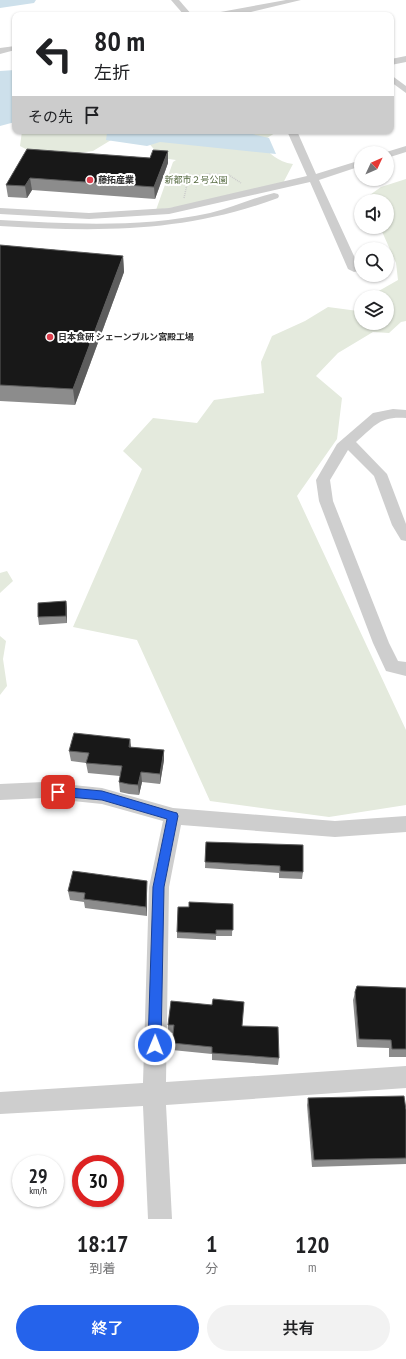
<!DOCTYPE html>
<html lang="ja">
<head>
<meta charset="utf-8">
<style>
	:root { --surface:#fff; --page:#f2f2f2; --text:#202124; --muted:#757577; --accent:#2563eb }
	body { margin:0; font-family:"PT Sans Narrow","Noto Sans JP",sans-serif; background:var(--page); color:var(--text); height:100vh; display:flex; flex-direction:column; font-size:15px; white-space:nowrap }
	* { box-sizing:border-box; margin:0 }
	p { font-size:13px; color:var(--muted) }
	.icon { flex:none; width:22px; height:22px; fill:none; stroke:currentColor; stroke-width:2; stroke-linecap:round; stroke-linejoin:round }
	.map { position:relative; height:1219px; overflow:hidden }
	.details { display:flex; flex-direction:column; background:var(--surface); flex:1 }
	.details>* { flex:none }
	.top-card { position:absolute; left:12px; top:12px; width:382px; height:122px; border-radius:8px; box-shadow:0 1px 3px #0004; background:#fff; color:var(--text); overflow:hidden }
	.needle { width:26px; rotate:46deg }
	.tools { position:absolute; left:354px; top:146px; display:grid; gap:8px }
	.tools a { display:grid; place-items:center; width:40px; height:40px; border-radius:50%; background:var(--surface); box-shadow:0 1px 3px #0004; font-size:20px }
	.speed { position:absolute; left:12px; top:1155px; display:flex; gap:8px; font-size:20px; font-weight:700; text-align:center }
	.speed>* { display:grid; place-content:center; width:52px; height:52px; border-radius:50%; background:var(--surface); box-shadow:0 1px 3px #0004; line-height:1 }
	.speed small { font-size:10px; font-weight:400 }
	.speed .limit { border:6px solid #d22; background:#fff; color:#111 }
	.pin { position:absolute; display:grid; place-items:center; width:34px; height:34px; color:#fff; margin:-17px; border-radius:8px; box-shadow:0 2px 6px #0006 }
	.me { position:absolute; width:44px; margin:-22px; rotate:1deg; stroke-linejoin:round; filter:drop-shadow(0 0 3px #0008) }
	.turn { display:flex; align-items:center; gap:14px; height:84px; padding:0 16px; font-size:18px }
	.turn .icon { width:52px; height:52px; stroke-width:2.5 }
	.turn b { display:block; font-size:28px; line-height:34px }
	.then { display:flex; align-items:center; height:38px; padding:0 16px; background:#0003; gap:8px; font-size:15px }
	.eta { display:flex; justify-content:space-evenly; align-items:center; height:68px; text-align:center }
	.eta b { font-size:24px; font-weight:600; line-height:28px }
	.button { display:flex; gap:8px; margin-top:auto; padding:8px 16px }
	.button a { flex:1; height:46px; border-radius:24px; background:var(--accent); color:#fff; font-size:16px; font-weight:600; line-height:46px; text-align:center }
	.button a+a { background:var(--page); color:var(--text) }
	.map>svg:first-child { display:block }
</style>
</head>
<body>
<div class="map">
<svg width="406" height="1219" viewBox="0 0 406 1219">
	<rect width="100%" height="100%" fill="#fff"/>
	<!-- green -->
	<g fill="#e4eadd">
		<path d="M22,131H273L275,133L259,143C270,153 277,162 293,164L281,187L230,199L156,210L173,162L176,160L162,158L143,137L121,134L93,151L49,157L37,155L20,146Z"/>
		<path d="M406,179V321L401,322L389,333L373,332L338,353L316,376L342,398L337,439L297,496L406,730V805L329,817L210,801L137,640L73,627L142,469L123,451L153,418L197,423L214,400L264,393L261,362L272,336L305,321L328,307L358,311L361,308V323H387V297H372L377,292L398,280L396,263L380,227H387V201H369L367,197L381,187Z"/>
		<path d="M7,571L13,581L0,593V573Z"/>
		<path d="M0,636L6,641L3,659L7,686L0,695Z"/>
	</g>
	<!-- water -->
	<g fill="#cde0eb">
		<path d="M15,70V122L0,126V71Z"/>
		<path d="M111,131H240L269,138L276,154L160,142L147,146L106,140L107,133Z"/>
	</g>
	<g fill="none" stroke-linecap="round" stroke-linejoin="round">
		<!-- river -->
		<path fill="#cde0eb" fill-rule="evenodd" d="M0,0H36L34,3L0,8Z"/>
		<!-- path -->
		<path stroke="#cbcbcb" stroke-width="1.5" stroke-dasharray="1 1" stroke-linecap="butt" d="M184,198L188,180L207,174L229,175L241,183"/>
		<!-- minor -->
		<g fill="#cecece" fill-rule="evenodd">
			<path d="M171,0H179L192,15H184Z"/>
			<path d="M286,0H301L251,12L211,15L215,13Z"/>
			<path d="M15,46V50L0,54V48Z"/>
			<path d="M406,56V62L391,65V59Z"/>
			<path d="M391,75L406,86V93L391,82Z"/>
			<path d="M287,131H297L316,174L361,160V166L319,180L360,269L358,271L354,272L348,269L310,182L169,214L89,219L0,214V208L89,213L169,208L307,176Z"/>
			<path d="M406,146V152L387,158V153H383Z"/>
			<path d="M274,193L278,194L279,196L278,198C184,233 98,232 0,226V220C69,224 142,228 210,213C232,208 252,198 274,193Z"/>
			<path d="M393,409L406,410V418C379,416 375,426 356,442L387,474L406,524V541L401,540L392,525L374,476L348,450L330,480L333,501L389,643L398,661L406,662V676L386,671L373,643L319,501L316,480L337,444L373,413Z"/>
			<path d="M44,782L102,788L173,808L335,821L406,816V832L335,837L181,825L169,887L166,1082L406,1066V1088L166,1105L172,1219H148L143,1106L0,1114V1092L143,1083L149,887L163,821L102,804L44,798L0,800V784Z"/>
		</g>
	</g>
	<!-- wall -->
	<g fill="#8c8c8c">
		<path d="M27,149L150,158L168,151V163L155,199L32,190L27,198L8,197L6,185Z"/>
		<path d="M0,245L123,256L124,272L75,405L0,401Z"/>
		<path d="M66,601L67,608V623L39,625L38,617Z"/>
		<path d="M130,739L131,747L164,760L160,784L142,782L139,795L129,794L120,792L119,782L120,776L88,773L86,763L71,761L69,751Z"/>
		<path d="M206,842L303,872L302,879L279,878V873L205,868Z"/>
		<path d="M147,890V916L85,908L84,902L70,900L68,891Z"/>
		<path d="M233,904L232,936H216V940L177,938V932L189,907Z"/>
		<path d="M357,986L406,988V1057H389V1048L357,1047L353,1000Z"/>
		<path d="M168,1025L242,1026L279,1058L278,1065L212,1060V1054L172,1050V1043L173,1033L168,1032Z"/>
		<path d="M308,1098L406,1110V1164L312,1167L307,1105Z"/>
	</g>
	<!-- shaded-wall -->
	<g fill="#5d5d5d">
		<path d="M168,151V163L155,199L154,187Z"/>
		<path d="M30,178L32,190L27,198L25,186Z"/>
		<path d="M123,256L124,272L75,405L73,389Z"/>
		<path d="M66,601L67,608V623L66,616Z"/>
		<path d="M130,739L131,749L129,747Z"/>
		<path d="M164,750V760L160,784V774Z"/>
		<path d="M141,772L142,782L139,795L138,785Z"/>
		<path d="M147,881V916L146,907Z"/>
	</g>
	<!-- building -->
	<g fill="#181818" stroke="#5d5d5d">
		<path d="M27,149L150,158L153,150L168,151L154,187L30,178L25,186L6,185Z"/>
		<path d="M0,245L123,256L73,389L0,385Z"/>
		<path d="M66,601V616L38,617V603Z"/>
		<path d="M74,733L130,739L129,747L164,750L160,774L141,772L138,785L128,784L119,782L122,766L86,763L89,753L69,751Z"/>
		<path d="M206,842L303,845V872L280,871V866L205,862Z"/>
		<path d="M73,871L147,881L146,907L84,899L85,893L68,891Z"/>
		<path d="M189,902L233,904V930H216V934L177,932L178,907H189Z"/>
		<path d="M357,986L406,988V1049H392L391,1040L359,1039L355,992Z"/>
		<path d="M213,999L244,1002L242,1026L278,1027L279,1058L212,1053V1047L172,1043L174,1025H168L171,1001L212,1005Z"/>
		<path d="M404,1096L406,1110V1158L314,1160L308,1098Z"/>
	</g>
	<!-- route -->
	<path fill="#2563eb" stroke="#184099" d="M58,787L102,791L173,812L177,813L178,816L164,887L161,1045L159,1050L155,1051L150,1050L148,1045L153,887L167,819L102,800L58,796L54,795L53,792L54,789Z"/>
	<!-- markers -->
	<g fill="#dc3e4d" stroke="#fff" stroke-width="1.5">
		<circle cx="90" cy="180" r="4"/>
		<circle cx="50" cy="337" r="4"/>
	</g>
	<g text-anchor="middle" stroke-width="4" stroke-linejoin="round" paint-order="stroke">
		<!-- far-poi labels -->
		<g font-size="9" font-weight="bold" fill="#313131" stroke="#fff" text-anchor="start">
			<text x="98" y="183">藤拓産業</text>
			<text x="58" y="340">日本食研 シェーンブルン宮殿工場</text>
		</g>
		<!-- far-park labels -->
		<g font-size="9" fill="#556a40" stroke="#fff">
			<text x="196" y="183">新都市２号公園</text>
		</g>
	</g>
</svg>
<div class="tools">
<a><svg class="needle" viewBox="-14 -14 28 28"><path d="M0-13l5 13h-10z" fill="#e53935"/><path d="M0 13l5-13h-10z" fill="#757577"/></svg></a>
<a><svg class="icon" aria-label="sound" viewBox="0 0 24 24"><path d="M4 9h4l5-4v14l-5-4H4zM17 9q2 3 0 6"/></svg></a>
<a><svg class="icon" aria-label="search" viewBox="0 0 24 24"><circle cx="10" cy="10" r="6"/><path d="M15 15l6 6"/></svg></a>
<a><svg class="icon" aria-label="layers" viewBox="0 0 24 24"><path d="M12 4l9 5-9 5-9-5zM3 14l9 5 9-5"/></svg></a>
</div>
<div class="speed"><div>29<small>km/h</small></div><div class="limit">30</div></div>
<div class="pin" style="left:58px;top:792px;background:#d93025"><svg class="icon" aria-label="arrive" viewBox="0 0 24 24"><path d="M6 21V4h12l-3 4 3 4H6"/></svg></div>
<svg class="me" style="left:155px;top:1045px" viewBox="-20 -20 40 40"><circle r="17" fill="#2563eb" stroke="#fff" stroke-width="3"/><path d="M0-11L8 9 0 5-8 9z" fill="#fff"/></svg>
<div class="top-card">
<div class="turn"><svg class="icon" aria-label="left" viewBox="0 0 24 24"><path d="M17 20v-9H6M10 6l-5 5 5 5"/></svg><div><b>80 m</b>左折</div></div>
<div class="then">その先<svg class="icon" aria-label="arrive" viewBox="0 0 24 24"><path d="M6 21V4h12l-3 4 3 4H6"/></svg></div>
</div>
</div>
<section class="details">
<div class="eta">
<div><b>18:17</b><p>到着</p></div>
<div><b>1</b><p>分</p></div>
<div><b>120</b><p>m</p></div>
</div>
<div class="button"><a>終了</a><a>共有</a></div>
</section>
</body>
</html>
